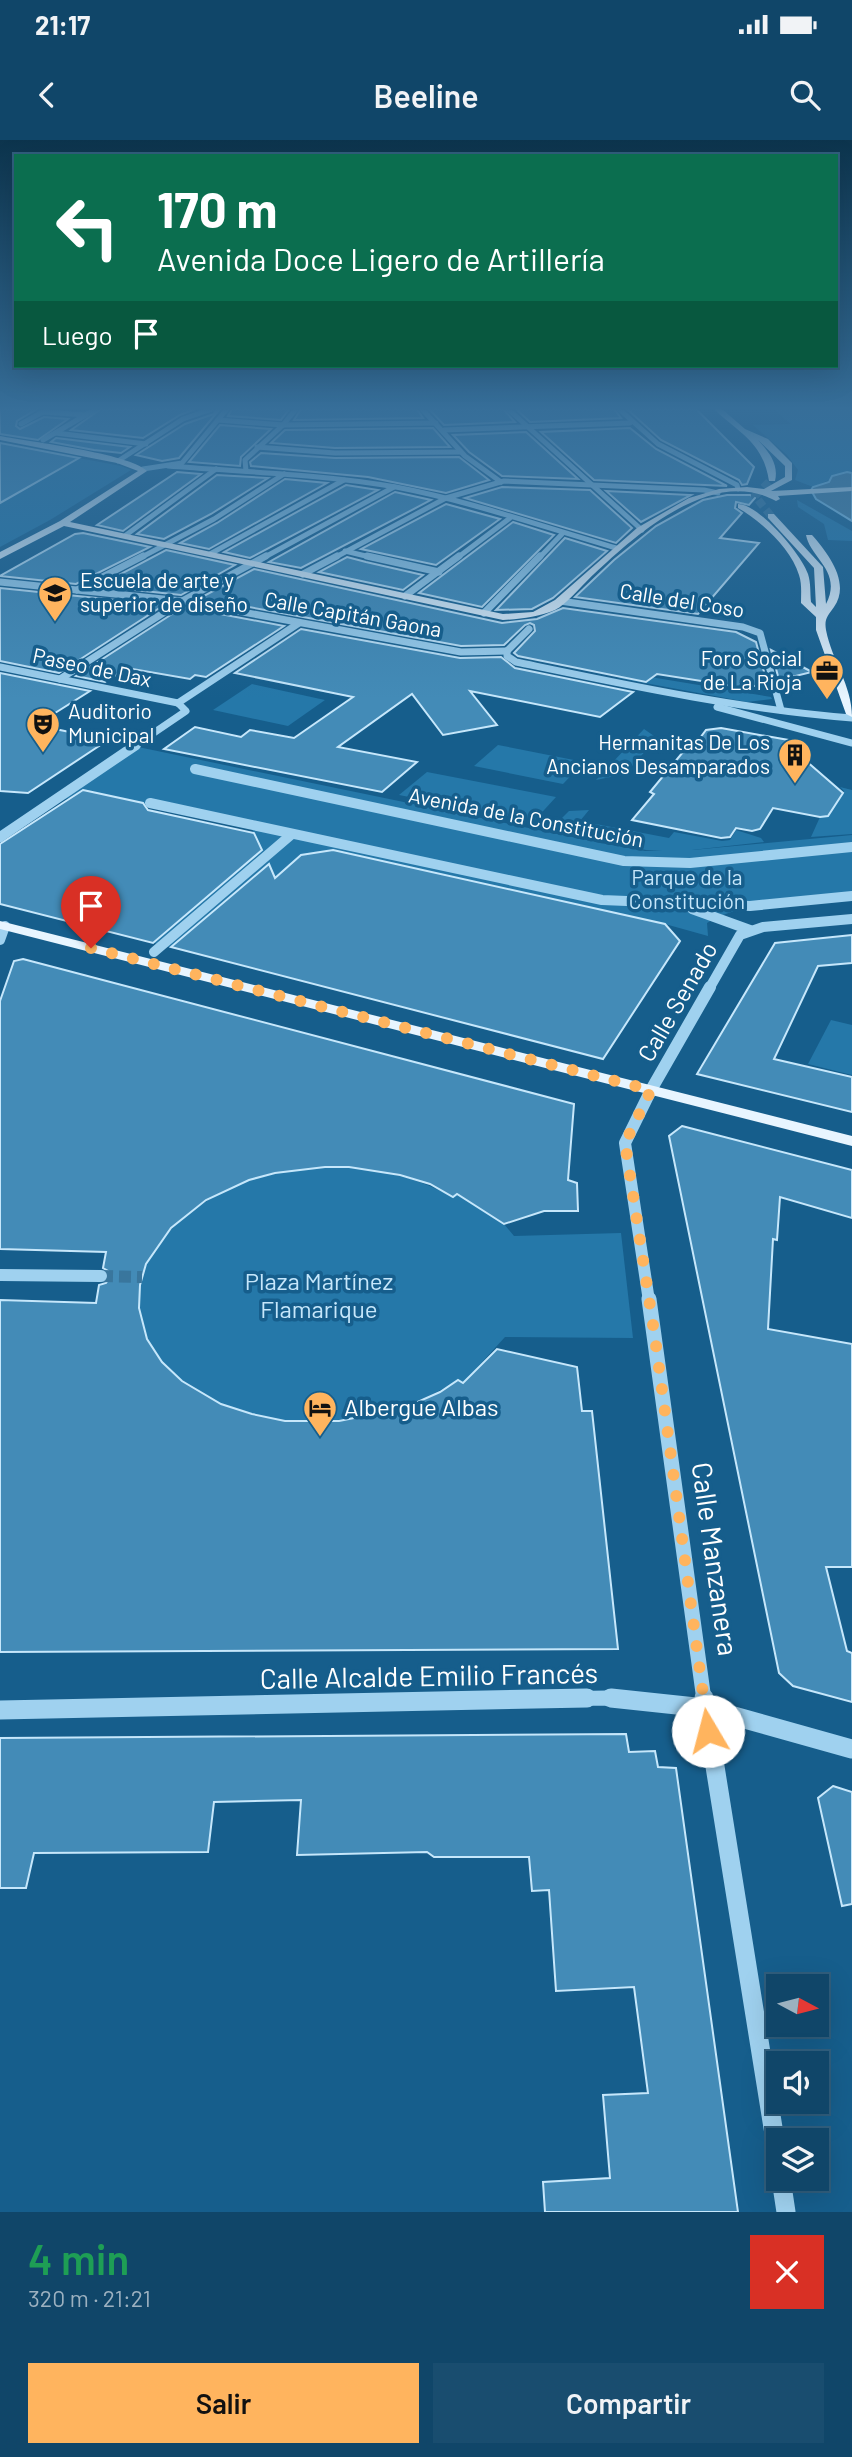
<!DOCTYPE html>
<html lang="es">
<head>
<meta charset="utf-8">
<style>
	:root { --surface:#104669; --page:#194d6f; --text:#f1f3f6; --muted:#9cb1c0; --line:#305e7d; --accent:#ffb45e }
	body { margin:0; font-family:Barlow,sans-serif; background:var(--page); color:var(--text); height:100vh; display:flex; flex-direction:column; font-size:26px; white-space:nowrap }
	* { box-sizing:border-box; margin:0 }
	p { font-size:23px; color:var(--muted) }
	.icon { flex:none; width:38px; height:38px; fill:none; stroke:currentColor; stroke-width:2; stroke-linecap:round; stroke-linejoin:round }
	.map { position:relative; height:2072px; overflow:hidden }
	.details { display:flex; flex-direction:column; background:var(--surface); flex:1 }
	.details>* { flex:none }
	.guide { position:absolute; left:14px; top:14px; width:824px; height:214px; border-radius:0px; box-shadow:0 7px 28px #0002,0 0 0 2px var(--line); background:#0b6e4f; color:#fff; overflow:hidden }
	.needle { width:46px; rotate:97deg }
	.controls { position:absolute; left:766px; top:1834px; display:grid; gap:14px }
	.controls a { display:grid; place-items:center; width:63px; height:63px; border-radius:0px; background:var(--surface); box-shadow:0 7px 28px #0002,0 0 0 2px var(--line); font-size:35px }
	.pin { position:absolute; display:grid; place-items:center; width:60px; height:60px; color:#fff; margin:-72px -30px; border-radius:50% 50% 50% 0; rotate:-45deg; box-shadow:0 0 7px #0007 }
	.pin .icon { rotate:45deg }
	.me { position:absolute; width:77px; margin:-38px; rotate:352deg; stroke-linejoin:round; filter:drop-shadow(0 0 5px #0008) }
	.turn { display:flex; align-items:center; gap:24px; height:147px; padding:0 28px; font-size:32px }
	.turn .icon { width:91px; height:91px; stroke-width:2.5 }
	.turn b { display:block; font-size:49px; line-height:60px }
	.then { display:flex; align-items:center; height:66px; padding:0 28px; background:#0003; gap:14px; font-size:26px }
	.round { display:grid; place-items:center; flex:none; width:74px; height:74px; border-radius:0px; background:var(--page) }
	.head { display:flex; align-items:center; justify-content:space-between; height:119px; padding:0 28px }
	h1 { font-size:42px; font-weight:600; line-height:52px; color:#1e9e55 }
	.primary-button { display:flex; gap:14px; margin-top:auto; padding:14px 28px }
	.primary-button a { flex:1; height:80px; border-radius:0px; background:var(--accent); color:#111; font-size:28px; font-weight:600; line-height:80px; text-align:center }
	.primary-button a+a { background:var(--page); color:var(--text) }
	.status { display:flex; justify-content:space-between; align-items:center; height:49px; padding:0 35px; background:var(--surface); direction:ltr }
	.status svg { height:19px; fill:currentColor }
	header { display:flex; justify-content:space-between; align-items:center; height:91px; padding:0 28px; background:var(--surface); font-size:32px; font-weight:600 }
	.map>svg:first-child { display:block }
</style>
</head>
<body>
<div class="status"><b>21:17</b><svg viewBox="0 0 49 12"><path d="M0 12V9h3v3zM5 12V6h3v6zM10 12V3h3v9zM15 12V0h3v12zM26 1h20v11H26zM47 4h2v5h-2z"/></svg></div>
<header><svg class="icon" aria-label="back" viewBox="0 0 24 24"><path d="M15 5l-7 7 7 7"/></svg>Beeline<svg class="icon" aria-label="search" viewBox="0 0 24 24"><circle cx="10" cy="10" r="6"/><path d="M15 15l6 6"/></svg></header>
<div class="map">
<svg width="852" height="2072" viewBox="0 0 852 2072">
	<rect width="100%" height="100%" fill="#165e8c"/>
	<!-- green -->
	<g fill="#2578a9">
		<path d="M773,269H852V333L847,332L813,347L795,340L798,330L787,315L753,285L791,284Z"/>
		<path d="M0,303L121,326L131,330L50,380L0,407Z"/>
		<path d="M797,360L852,391V401L828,400L824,384L798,367Z"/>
		<path d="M626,533L771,557L772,559L747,562L618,538Z"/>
		<path d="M252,544L325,560L288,586L213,570Z"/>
		<path d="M644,589L657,598L625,634L596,640Z"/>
		<path d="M498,605L584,622L563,644L474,626Z"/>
		<path d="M138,607L606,704L645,711L662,710H646L549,691L569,671L589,670L580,681L669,698L674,692L722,701L730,700L736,690L761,698L764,702L692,710L852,695V757C813,761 739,761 707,783L708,796L665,784L301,715L191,813L143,800L258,703L251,687L95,653L59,660Z"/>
		<path d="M427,632L556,657L534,681L399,655Z"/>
		<path d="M840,647L852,650V694L811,697L820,677L828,675L844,651Z"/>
		<path d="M831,880L852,885V935L808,924Z"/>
		<path d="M325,1027C370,1027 412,1035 453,1057L457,1054L504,1084L514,1096L621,1093L633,1198L505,1197L463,1243L458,1240C371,1296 206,1306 148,1201C109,1129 186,1064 246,1041C272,1032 298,1030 325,1027Z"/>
	</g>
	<!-- water -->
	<path fill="#4d81a1" stroke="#92cff2" stroke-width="2" d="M847,332L852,333V381L816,359L811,350L813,347L829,342L832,336Z"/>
	<!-- building -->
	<g fill="#438bb7" stroke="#c6e7fb" stroke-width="2">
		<path d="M0,269H37L17,281L16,286L20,289L44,277L68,279L38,300L0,294Z"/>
		<path d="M101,269H195L180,275L143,298L71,290Z"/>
		<path d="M217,269H220L179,318L162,321L136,315L185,284L214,274Z"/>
		<path d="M232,269H289L281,280L228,276Z"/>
		<path d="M301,269H417L423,278L294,280Z"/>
		<path d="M429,269H503L515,282L444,285Z"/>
		<path d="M516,269H614L621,278L530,282Z"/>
		<path d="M627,269H696L754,327L747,344L742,345L739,340L661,300Z"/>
		<path d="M220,285L271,289L241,317L240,326L189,322Z"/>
		<path d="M433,288L450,307L335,308L271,303L285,290Z"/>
		<path d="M630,288L656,309L727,346L594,340L541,292Z"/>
		<path d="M526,292L578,339L502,336L469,312L453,295Z"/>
		<path d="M56,298L130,307L121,313L94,310L51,302Z"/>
		<path d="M0,303L79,318L0,363Z"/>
		<path d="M261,313L335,318L459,317L489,340L446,353L368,337L251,326L250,322Z"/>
		<path d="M177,332L201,334L123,391L97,385Z"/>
		<path d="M217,335L268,338L211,374L164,399L137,394Z"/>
		<path d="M285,339L327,343L209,409L180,403L217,383Z"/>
		<path d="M346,345L378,350L250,418L224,412Z"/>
		<path d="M502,347L590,350L632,388L616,403L465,358Z"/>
		<path d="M606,351L691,355L641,382Z"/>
		<path d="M395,352L431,360L301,428L269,422Z"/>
		<path d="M727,355H750L755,358L749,365L736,362L735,368L742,373L720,398L759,403L698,474L575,457L614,420L656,386L703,360Z"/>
		<path d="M446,364L500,379L436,425L361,409Z"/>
		<path d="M513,382L554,395L482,467L419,453Z"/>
		<path d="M83,393L150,407L76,444L0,436L75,394Z"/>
		<path d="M565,398L607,411L553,458L532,469L496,470Z"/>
		<path d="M166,410L235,425L181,455L98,446Z"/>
		<path d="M347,417L366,422L423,435L403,450L319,432Z"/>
		<path d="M254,429L502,483L537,479L563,468L736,492L756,502L767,543L746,548L657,534L646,542L518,516L514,513L535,491L534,485L530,483L525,485L504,505L461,506L200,458Z"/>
		<path d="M0,448L164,465L59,533L0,521Z"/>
		<path d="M183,467L284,486L206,537L195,535L190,539L127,528L105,542L76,536Z"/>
		<path d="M301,489L460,518L501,517L515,528L633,552L600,577L470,551L497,585L443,595L412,554L338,607L417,622L382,652L164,609L195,587L241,597L250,590L294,598L353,557L235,533Z"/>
		<path d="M771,510L812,532L779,540Z"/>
		<path d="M0,533L90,551L36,585L108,600L28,653L0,651Z"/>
		<path d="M721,588L794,601L797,608L808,617L805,620L843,653L828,676L820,677L773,668L760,689L752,691L736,688L730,697L721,698L632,680L654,654L650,652L683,612L691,610L706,590Z"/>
		<path d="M83,650L143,663L148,670L254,693L262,710L153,803L0,764V704Z"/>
		<path d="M333,710L665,784L680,801L603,919L171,807L269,724L275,738L301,715Z"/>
		<path d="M852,795V823L818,826L774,919L852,937V972L697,934L775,803Z"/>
		<path d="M23,819L574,964L568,1040L577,1043L578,1071H544L504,1084L457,1054L453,1057L430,1044L400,1035L349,1027H325L275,1033L249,1040L206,1060L171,1088L146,1124L140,1145L139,1168L147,1199L162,1222L182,1241L221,1264L252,1274L285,1281H339L404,1268L440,1252L458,1240L463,1243L497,1209L577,1227L582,1271H592L618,1509L0,1512V1160L96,1163L99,1145L106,1143L110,1137L108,1131L103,1128L106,1112L0,1109V861L14,821Z"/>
		<path d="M682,986L852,1030V1078L780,1057L777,1100L773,1099L768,1189L852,1204V1427H826L847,1511L852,1513V1562L793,1546L779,1533L669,996Z"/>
		<path d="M626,1594L629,1612L655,1611L658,1627L676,1628L738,2072H545L543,2042L610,2038L603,1955L648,1953L634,1847L556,1851L549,1750L532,1751L529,1717H434L427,1712L297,1715L301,1660L214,1662L208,1712L34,1713L26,1748H0V1598Z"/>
		<path d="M833,1646L852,1652V1764L842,1766L818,1658Z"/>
	</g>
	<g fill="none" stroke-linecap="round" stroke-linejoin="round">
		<!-- minor-tunnel -->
		<path stroke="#39769d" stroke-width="12" stroke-dasharray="12 6" stroke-linecap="butt" d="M101,1136L142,1137"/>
		<!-- major-tunnel -->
		<path stroke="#39769d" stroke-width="8" stroke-dasharray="8 4.5" stroke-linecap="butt" d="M771,376L755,356L772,339"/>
		<!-- minor-far5 -->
		<g stroke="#9fd1ef" stroke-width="5">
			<path d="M422,269L465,316L501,342"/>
			<path d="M508,269L642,390"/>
			<path d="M619,269L658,304L737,345L738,349"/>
			<path d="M43,272L86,275"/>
			<path d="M218,280L283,285L436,283"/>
			<path d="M21,284L48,269"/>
			<path d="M444,290L630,283"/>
			<path d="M56,293L146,304"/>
			<path d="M43,300L96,269"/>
			<path d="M257,307L335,313L461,312"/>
			<path d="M118,321L183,279L212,269"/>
			<path d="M168,326C244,332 321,334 396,347C470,361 543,387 616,408"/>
			<path d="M143,329L182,323L227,269"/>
			<path d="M246,331L245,320L283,285L296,269"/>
			<path d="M126,395L216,329"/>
			<path d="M345,411L374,418"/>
			<path d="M210,414L344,340"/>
			<path d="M140,418L214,379L284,334"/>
			<path d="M263,418L394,347"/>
			<path d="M334,418L446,358L504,341L704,350L718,353"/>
			<path d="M457,418L510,378"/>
			<path d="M539,418L562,394"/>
		</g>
		<!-- minor-far4 -->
		<g stroke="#9fd1ef" stroke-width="7">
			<path d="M367,416L439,432"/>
			<path d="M303,434L337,416"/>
			<path d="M0,442L182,461L461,512L507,511"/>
			<path d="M77,450L143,416"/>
			<path d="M405,456L459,416"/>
			<path d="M560,461L743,487L760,493L781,570"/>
			<path d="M484,473L540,416"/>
			<path d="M507,511V516L516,522C627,545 738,569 852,578"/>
			<path d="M507,511L529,489"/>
			<path d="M0,527L178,563"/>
			<path d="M60,539L182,461L266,416"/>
			<path d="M178,563L299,483"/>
			<path d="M717,567L852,603"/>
			<path d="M133,607L186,571L178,563"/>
		</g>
		<!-- minor-far3 -->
		<g stroke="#9fd1ef" stroke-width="10">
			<path d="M195,629L624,721L690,723L852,707"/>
			<path d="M150,663L602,760L750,766L852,756"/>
			<path d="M0,697L136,605"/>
			<path d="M692,769L750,790"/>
			<path d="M0,800L5,786"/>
			<path d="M154,812L292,694"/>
			<path d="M709,849L740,795L763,787L852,779"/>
		</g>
		<!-- minor-far2 -->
		<g stroke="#9fd1ef" stroke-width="12">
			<path d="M0,1135L101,1136"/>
			<path d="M649,1161L625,1003L651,950L710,847"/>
		</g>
		<!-- minor-far1 -->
		<g stroke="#9fd1ef" stroke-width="15">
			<path d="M649,1159L704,1560"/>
			<path d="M499,1560L607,1558L628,1560"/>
		</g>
		<!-- minor -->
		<g stroke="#9fd1ef" stroke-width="19">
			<path d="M611,1558L705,1568L852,1609"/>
			<path d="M704,1558L779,2025"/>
			<path d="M0,1570L587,1558"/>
			<path d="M781,2039L786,2072"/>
		</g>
		<!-- major -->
		<g fill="#e8f5ff" fill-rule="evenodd">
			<path d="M714,269H722L745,289L768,299L792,323V340L771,351L852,347V351L778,356L780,359L776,361C713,326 638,393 594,434C584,443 566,465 555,470C538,477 522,479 503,480L64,386L0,419V412L60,381L138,331L117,323L0,300V296C31,302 128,313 147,331L70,382L503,474L533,472L555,460L637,388L689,358L719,349L747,347L764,349L785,337V326L758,300C769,312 779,324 775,341H769C763,302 740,294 714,269Z"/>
			<path d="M738,364C759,364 801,414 808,434C811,443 810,453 811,462L816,467L814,428L768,378V374H774L823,427L826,464C843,431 810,418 806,395H812C828,413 851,443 834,467C828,476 824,478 826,490C832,521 852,545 852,577L846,574L816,490V477L801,463C801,454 802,444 799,435C791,408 761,381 738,368Z"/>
			<path d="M0,781L852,996V1006L0,789Z"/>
		</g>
	</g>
	<!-- sky -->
	<linearGradient id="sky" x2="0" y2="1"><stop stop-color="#0c344d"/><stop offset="0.48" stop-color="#366e99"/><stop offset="1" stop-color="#366e99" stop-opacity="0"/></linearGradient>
	<rect width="852" height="559" fill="url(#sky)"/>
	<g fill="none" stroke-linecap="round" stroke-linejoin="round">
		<!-- route -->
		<path stroke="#ffb45e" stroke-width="12" stroke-dasharray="0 21.6" d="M91,808L651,950L625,1003L655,1198L708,1591"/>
	</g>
	<!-- icons -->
	<defs>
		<g id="university-pin" transform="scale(1.75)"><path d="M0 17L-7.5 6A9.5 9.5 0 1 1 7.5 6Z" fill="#ffb45e" stroke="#165e8c"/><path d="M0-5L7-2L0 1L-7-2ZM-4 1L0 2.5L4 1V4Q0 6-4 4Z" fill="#111"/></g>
		<g id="office-pin" transform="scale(1.75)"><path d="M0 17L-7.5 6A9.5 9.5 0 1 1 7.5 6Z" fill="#ffb45e" stroke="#165e8c"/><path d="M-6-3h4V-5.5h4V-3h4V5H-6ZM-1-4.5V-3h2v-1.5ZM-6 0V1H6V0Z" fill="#111"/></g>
		<g id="theatre-pin" transform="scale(1.75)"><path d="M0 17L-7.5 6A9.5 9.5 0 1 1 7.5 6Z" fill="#ffb45e" stroke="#165e8c"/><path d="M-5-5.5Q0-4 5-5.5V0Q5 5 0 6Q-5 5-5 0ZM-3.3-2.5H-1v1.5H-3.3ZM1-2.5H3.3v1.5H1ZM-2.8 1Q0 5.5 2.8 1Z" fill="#111"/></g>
		<g id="building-pin" transform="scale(1.75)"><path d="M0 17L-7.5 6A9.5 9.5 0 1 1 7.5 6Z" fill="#ffb45e" stroke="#165e8c"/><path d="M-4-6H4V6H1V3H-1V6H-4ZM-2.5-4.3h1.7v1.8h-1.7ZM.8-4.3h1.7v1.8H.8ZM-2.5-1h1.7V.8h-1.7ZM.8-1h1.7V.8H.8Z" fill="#111"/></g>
		<g id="hotel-pin" transform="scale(1.75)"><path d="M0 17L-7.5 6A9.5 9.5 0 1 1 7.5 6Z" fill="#ffb45e" stroke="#165e8c"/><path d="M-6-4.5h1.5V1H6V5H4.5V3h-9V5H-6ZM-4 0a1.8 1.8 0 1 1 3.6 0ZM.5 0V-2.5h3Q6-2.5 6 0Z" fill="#111"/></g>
	</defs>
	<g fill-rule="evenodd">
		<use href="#university-pin" x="55" y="453"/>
		<use href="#office-pin" x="827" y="531"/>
		<use href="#theatre-pin" x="43" y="584"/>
		<use href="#building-pin" x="795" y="615"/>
		<use href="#hotel-pin" x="320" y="1268"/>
	</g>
	<g text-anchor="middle" stroke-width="7" stroke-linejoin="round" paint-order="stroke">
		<!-- far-poi labels -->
		<g font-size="21" fill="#fff" stroke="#165e8c" text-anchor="start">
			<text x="80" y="448">Escuela de arte y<tspan x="80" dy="24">superior de diseño</tspan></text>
			<text x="802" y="526" text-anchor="end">Foro Social<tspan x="802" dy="24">de La Rioja</tspan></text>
			<text x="68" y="579">Auditorio<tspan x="68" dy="24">Municipal</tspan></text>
			<text x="770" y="610" text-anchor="end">Hermanitas De Los<tspan x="770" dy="24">Ancianos Desamparados</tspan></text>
		</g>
		<!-- far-street labels -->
		<g font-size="21" fill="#fff" stroke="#165e8c">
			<text transform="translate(682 461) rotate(9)" y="7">Calle del Coso</text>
			<text transform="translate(353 475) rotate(10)" y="7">Calle Capitán Gaona</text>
			<text transform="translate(92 528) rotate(12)" y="7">Paseo de Dax</text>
			<text transform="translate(526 678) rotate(11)" y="7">Avenida de la Constitución</text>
		</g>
		<!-- far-park labels -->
		<g font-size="21" fill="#c6e7fb" stroke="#165e8c">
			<text x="687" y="745">Parque de la<tspan x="687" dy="24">Constitución</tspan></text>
		</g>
		<!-- street labels -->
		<g font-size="24" fill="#fff" stroke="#165e8c">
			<text transform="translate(678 862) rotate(-60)" y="8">Calle Senado</text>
		</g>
		<!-- park labels -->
		<g font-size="24" fill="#c6e7fb" stroke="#165e8c">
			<text x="319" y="1150">Plaza Martínez<tspan x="319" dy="28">Flamarique</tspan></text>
		</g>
		<!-- poi labels -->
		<g font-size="24" fill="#fff" stroke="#165e8c" text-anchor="start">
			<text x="344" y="1276">Albergue Albas</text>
		</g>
		<!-- near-street labels -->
		<g font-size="28" fill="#fff" stroke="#165e8c">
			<text transform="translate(715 1419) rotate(82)" y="10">Calle Manzanera</text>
			<text transform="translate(429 1536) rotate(-1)" y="10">Calle Alcalde Emilio Francés</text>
		</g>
	</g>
</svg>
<div class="controls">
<a><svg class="needle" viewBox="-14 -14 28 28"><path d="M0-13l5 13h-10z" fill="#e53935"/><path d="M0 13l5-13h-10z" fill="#9cb1c0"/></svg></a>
<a><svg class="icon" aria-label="sound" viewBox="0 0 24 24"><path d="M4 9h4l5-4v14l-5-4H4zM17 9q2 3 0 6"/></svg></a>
<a><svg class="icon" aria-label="layers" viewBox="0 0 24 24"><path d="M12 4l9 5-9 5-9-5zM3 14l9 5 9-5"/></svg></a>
</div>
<div class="pin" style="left:91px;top:808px;background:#d93025"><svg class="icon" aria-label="arrive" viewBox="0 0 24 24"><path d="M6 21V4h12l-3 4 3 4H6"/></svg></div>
<svg class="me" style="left:708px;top:1591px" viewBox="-20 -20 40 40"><circle r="19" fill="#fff"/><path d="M0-13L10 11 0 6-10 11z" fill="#ffb45e"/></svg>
<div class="guide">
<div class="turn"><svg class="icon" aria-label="left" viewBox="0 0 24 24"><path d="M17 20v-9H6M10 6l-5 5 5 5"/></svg><div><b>170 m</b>Avenida Doce Ligero de Artillería</div></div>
<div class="then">Luego<svg class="icon" aria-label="arrive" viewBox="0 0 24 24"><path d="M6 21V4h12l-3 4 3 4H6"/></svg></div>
</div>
</div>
<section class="details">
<div class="head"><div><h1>4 min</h1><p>320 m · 21:21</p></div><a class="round" style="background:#d93025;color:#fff"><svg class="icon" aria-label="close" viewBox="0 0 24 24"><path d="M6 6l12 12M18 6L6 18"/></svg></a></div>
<div class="primary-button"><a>Salir</a><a>Compartir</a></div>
</section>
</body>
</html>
